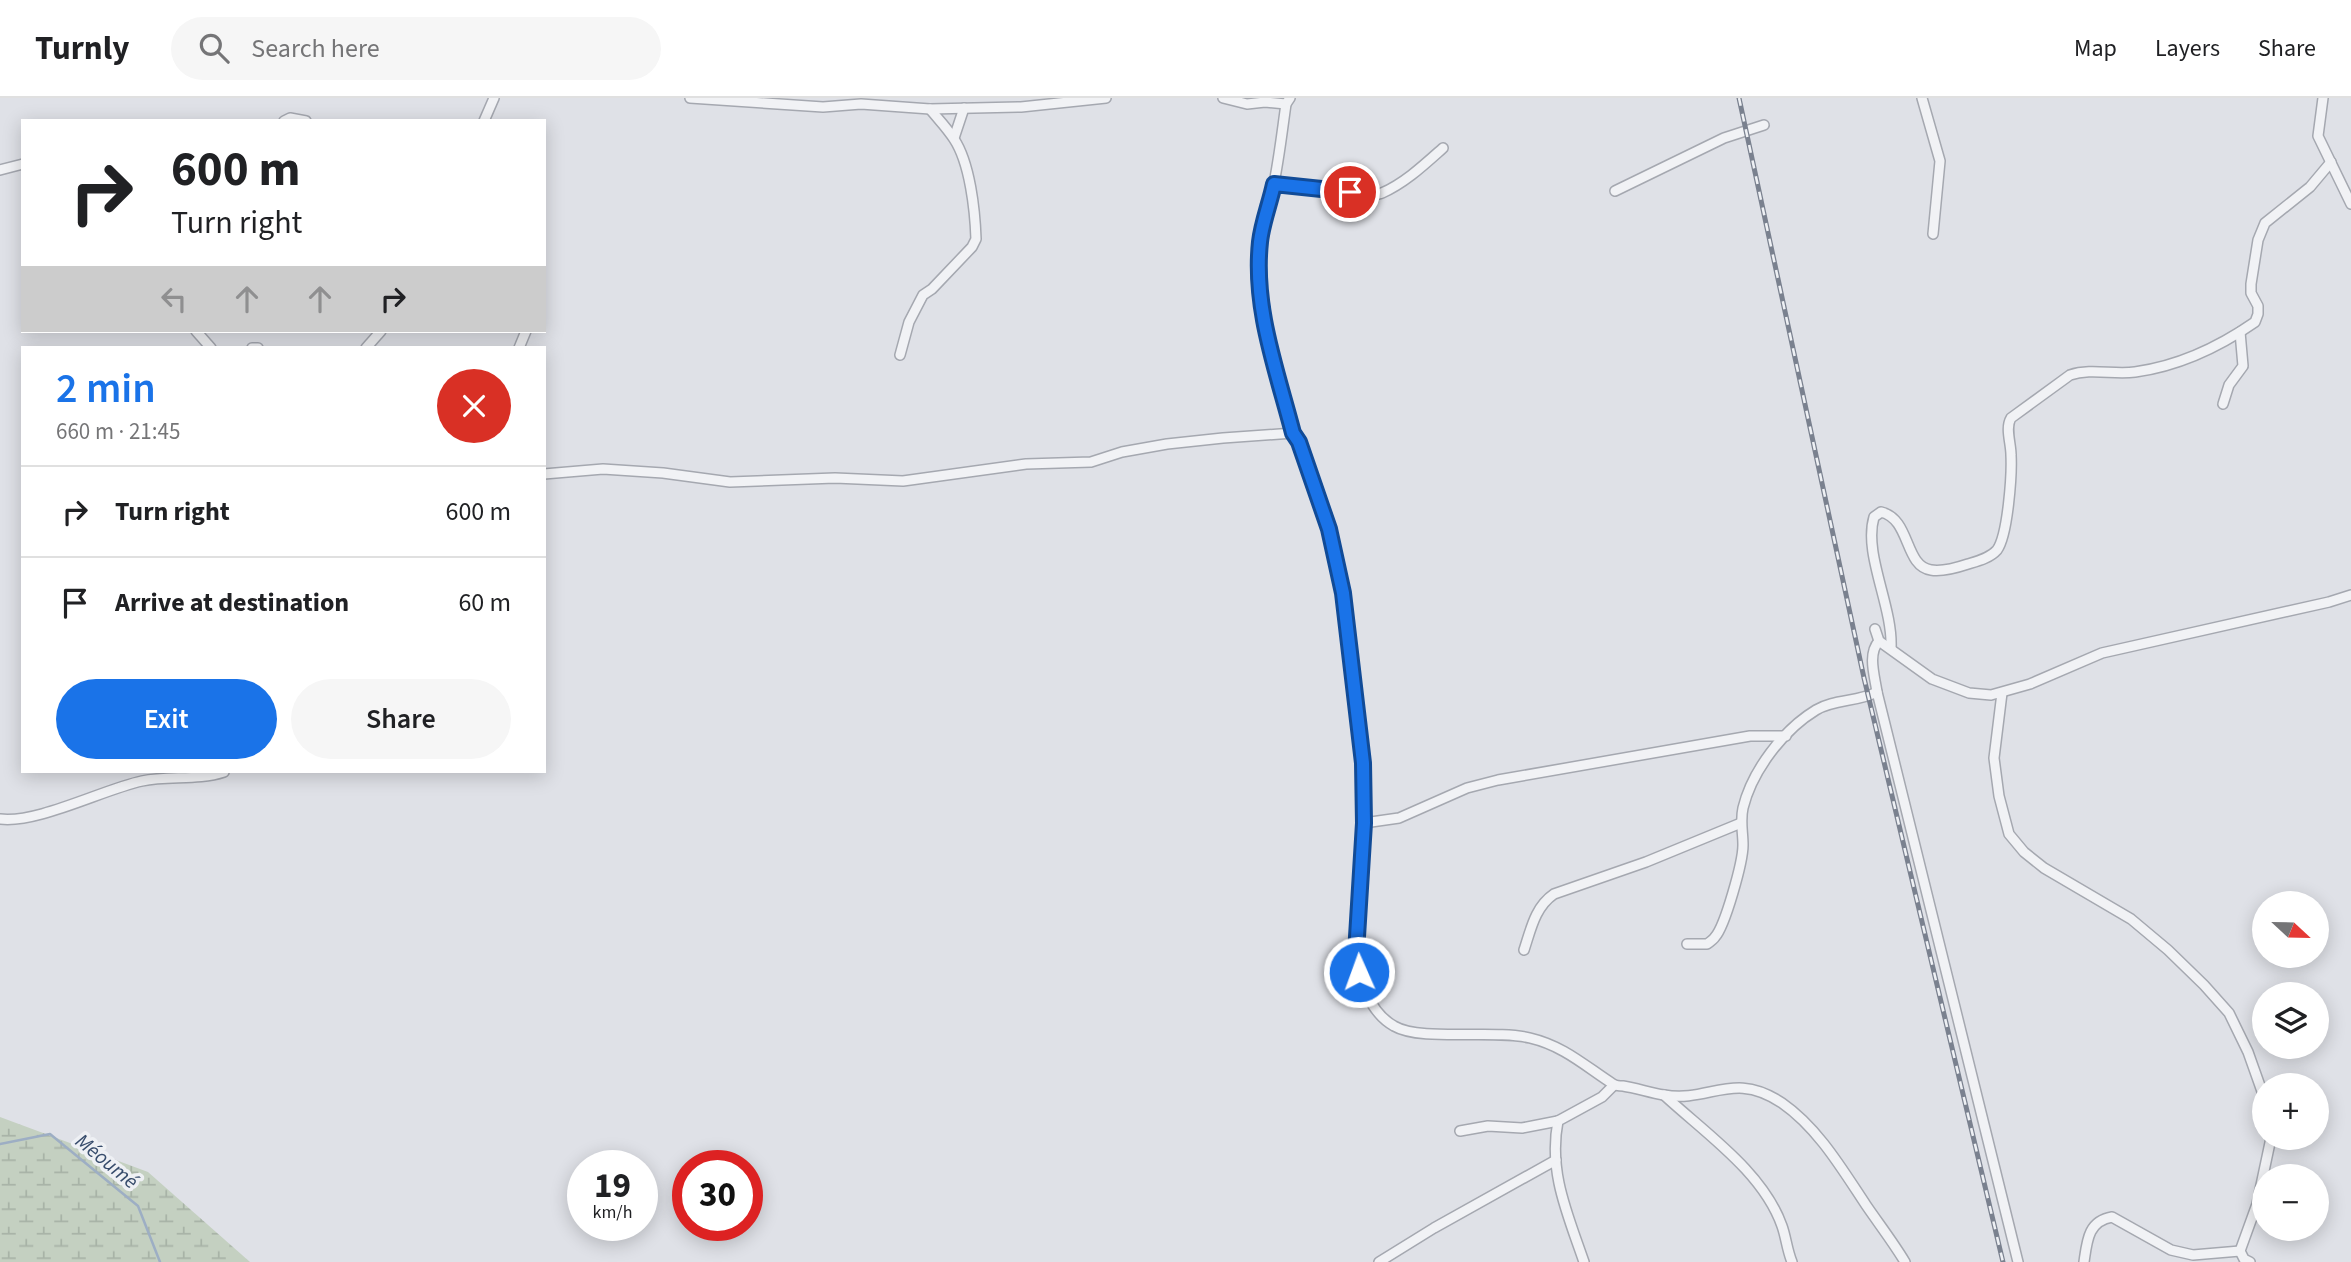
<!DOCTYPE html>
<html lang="en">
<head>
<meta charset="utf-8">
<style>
	:root { --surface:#fff; --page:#f6f6f6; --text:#202124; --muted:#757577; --line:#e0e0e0; --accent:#1a73e8 }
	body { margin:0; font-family:"Source Sans 3",sans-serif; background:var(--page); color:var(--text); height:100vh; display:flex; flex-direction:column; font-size:26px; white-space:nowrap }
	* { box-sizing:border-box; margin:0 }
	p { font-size:23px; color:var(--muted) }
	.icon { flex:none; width:38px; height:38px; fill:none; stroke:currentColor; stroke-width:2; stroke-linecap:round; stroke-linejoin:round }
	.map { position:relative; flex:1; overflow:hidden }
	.side { position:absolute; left:21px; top:248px; width:525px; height:427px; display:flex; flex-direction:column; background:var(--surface); border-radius:0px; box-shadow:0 4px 18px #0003 }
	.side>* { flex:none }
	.banner { position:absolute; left:21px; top:21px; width:525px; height:214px; border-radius:0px; box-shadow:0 4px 18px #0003; background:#fff; color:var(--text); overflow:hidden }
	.needle { width:46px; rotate:112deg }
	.fabs { position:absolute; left:2252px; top:793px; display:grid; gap:14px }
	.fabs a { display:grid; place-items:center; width:77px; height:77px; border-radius:50%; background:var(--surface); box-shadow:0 4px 18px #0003; font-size:35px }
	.speed { position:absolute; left:567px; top:1052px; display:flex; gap:14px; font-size:35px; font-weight:700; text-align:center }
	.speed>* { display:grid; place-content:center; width:91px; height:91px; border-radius:50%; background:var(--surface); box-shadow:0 4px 18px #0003; line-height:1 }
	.speed small { font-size:18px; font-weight:400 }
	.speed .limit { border:10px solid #d22; background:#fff; color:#111 }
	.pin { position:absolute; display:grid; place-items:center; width:60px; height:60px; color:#fff; margin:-30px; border:4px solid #fff; border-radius:50%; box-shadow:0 2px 7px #0007 }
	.me { position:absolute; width:77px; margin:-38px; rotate:358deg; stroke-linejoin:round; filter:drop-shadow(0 0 5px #0008) }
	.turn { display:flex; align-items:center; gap:24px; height:147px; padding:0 35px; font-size:32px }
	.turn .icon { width:91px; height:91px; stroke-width:2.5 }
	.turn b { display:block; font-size:49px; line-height:60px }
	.lanes { display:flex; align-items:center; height:66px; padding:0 35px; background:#0003; justify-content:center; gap:35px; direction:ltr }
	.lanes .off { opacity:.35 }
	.round { display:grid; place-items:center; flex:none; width:74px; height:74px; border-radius:37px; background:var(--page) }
	.head { display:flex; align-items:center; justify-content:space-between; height:119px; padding:0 35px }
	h1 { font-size:42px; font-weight:600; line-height:52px; color:var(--accent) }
	.primary-button { display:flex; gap:14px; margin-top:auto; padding:14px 35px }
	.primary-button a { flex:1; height:80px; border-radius:42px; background:var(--accent); color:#fff; font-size:28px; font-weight:600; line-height:80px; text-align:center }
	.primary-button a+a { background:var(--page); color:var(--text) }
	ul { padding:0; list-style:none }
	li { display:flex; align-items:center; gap:21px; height:91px; padding:0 35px; border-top:2px solid var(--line) }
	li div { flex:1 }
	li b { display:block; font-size:26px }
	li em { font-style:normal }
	header { display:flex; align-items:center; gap:42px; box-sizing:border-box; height:98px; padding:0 35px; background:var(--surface); border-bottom:2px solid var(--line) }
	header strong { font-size:33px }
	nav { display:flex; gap:38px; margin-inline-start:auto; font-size:24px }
	.search { width:490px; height:63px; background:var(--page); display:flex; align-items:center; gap:18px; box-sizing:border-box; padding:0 24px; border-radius:38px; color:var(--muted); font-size:26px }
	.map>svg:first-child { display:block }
</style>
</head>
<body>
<header>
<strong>Turnly</strong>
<div class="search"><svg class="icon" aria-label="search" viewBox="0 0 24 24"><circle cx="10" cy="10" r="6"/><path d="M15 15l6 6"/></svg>Search here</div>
<nav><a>Map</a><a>Layers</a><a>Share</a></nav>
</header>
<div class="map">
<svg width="2351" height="1164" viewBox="0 0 2351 1164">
	<defs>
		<pattern id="wetland-marsh" width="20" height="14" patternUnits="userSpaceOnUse" patternTransform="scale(1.75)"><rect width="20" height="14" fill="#c4d0c1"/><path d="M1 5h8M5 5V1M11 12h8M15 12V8" fill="none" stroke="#a8b3a7"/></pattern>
	</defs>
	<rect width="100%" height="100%" fill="#dfe1e7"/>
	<!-- wetland -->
	<path fill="url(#wetland-marsh)" d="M0,1019L148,1074L250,1164H0Z"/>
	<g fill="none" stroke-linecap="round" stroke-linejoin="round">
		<!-- stream -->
		<path stroke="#9daec4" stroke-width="2.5" d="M0,1046L50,1036L138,1108L160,1164"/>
		<!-- minor casing -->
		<g stroke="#a5a8b0" stroke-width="12">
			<g id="minor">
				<path d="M690,0L823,9L861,6L930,11L1021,9L1106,0"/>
				<path d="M1223,0L1247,6L1265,4L1286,6"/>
				<path d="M1290,0L1286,6C1282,34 1279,62 1273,90C1268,113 1260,134 1259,158C1256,219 1278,278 1293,335L1299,344L1329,431L1343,495L1363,665L1364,725L1356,855C1359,881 1369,914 1394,928C1421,944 1494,931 1530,940C1564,948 1585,968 1613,986C1616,988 1619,988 1623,988C1637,990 1650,995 1664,997C1710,1005 1733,972 1782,1005C1818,1030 1842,1071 1866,1107C1879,1126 1893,1144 1905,1164"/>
				<path d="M1922,0L1940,63L1933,136"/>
				<path d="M2323,0L2318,38L2351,106"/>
				<path d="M284,23L290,20L306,23"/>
				<path d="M484,23L494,0"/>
				<path d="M954,40L964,10"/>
				<path d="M0,72L23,66"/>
				<path d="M1274,86C1292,88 1371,101 1382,95C1405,85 1425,66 1443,50"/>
				<path d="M1615,93L1724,40L1764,27"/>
				<path d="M196,233L211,250"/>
				<path d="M252,250H258"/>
				<path d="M366,250L381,233"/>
				<path d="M519,250L526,233"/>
				<path d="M900,257L909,224L923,197L932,191L972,149L976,141C975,112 970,65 954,41C947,30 938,21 930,11"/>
				<path d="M2223,306L2229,287L2243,268L2240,234"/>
				<path d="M544,376L603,371L663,375L730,384L835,380L903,383L1026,366L1091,364L1122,354L1167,346L1223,340L1293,335"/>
				<path d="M1875,531L1879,543L1932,581L1969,595L1991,597L2030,586L2102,555L2329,504L2351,497"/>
				<path d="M1879,543C1867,556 1875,579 1877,594L2018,1164"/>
				<path d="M1891,550C1893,508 1863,456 1874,419L1881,414C1911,421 1904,468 1931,472C1942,474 1959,469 1968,466C1978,463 1990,460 1997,452C2008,437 2012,376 2011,357C2011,345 2005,330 2011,320L2070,277C2091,270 2114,277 2135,274C2179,268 2219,249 2255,224L2258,216V208L2251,195V186L2258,142L2265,125L2310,89L2331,64"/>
				<path d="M2002,595L1994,660L1999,698L2009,736L2024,754L2044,770L2131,821L2168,852L2204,887L2229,915L2248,954L2264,999"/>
				<path d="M0,721C37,726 104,691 142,683C169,677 197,683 224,674"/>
				<path d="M1364,725L1399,720L1467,690L1498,682L1750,638H1786"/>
				<path d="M1687,846H1707C1710,844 1713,842 1715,839C1725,828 1743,764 1743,747C1743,734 1740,723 1743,710C1752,673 1783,632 1816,612C1834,601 1858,604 1877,594"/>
				<path d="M1524,852C1531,831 1535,809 1554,796L1646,764L1741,725"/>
				<path d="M1664,997C1705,1035 1763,1074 1782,1128C1786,1139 1787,1152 1792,1164"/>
				<path d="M1460,1033L1488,1028L1522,1030L1558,1023"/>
				<path d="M1379,1164L1434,1130L1556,1062"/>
				<path d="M1584,1164C1568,1117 1548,1074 1558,1023L1602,999L1614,987"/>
				<path d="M2084,1164C2087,1143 2088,1123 2112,1119L2171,1152L2193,1157L2240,1153"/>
				<path d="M2250,1164L2244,1161L2240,1153L2257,1106L2271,1040"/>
			</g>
		</g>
		<!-- minor -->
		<use href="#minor" stroke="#f1f2f5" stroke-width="9"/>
		<!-- rail casing -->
		<g stroke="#7a818f" stroke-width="5">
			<path id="rail" d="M1739,0L1864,580L2003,1164"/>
		</g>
		<!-- rail -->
		<use href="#rail" stroke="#eef0f4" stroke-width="2.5" stroke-dasharray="8" stroke-linecap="butt"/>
	</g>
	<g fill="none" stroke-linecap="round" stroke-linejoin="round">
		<!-- route casing -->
		<g stroke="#114b97" stroke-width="18">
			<path id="route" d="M1350,94L1274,86C1270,105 1262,125 1260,144C1253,210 1277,273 1293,335L1299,344L1329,431L1343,495L1363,665L1364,725L1356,855L1359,874"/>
		</g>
		<!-- route -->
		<use href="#route" stroke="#1a73e8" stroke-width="12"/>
	</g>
	<g text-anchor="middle" stroke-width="7" stroke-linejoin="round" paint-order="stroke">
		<!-- water labels -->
		<g font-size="21" font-style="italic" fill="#374c6c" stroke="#eef0f4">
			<text transform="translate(107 1063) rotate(39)" y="7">Méoumé</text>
		</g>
	</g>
</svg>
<div class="fabs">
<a><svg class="needle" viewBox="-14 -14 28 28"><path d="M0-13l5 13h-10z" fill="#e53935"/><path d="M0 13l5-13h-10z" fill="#757577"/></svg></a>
<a><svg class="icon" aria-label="layers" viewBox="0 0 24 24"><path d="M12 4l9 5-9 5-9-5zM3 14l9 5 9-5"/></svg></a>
<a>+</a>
<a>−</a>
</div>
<div class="speed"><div>19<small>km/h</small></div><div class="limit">30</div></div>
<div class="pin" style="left:1350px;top:94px;background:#d93025"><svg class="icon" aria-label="arrive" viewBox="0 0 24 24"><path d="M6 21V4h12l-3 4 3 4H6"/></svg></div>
<svg class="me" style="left:1359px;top:874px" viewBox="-20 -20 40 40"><circle r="17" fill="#1a73e8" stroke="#fff" stroke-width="3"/><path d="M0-11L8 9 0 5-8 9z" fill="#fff"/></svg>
<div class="banner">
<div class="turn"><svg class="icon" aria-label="right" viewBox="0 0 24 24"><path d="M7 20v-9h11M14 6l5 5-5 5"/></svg><div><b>600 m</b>Turn right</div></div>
<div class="lanes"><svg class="icon off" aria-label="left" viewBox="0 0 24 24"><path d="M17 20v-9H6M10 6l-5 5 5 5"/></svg><svg class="icon off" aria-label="ahead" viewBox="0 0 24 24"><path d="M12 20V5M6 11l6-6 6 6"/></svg><svg class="icon off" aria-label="ahead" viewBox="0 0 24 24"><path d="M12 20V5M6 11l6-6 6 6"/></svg><svg class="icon" aria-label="right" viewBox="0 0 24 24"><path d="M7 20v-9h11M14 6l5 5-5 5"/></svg></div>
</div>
<section class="side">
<div class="head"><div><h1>2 min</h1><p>660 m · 21:45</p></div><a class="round" style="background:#d93025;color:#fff"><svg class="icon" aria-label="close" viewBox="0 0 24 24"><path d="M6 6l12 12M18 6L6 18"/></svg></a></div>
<ul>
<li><svg class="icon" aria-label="right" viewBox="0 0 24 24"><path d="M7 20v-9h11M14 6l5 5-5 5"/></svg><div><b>Turn right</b></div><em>600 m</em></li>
<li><svg class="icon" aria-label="arrive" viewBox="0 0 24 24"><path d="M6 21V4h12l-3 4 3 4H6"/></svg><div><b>Arrive at destination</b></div><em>60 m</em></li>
</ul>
<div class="primary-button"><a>Exit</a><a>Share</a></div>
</section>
</div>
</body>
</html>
